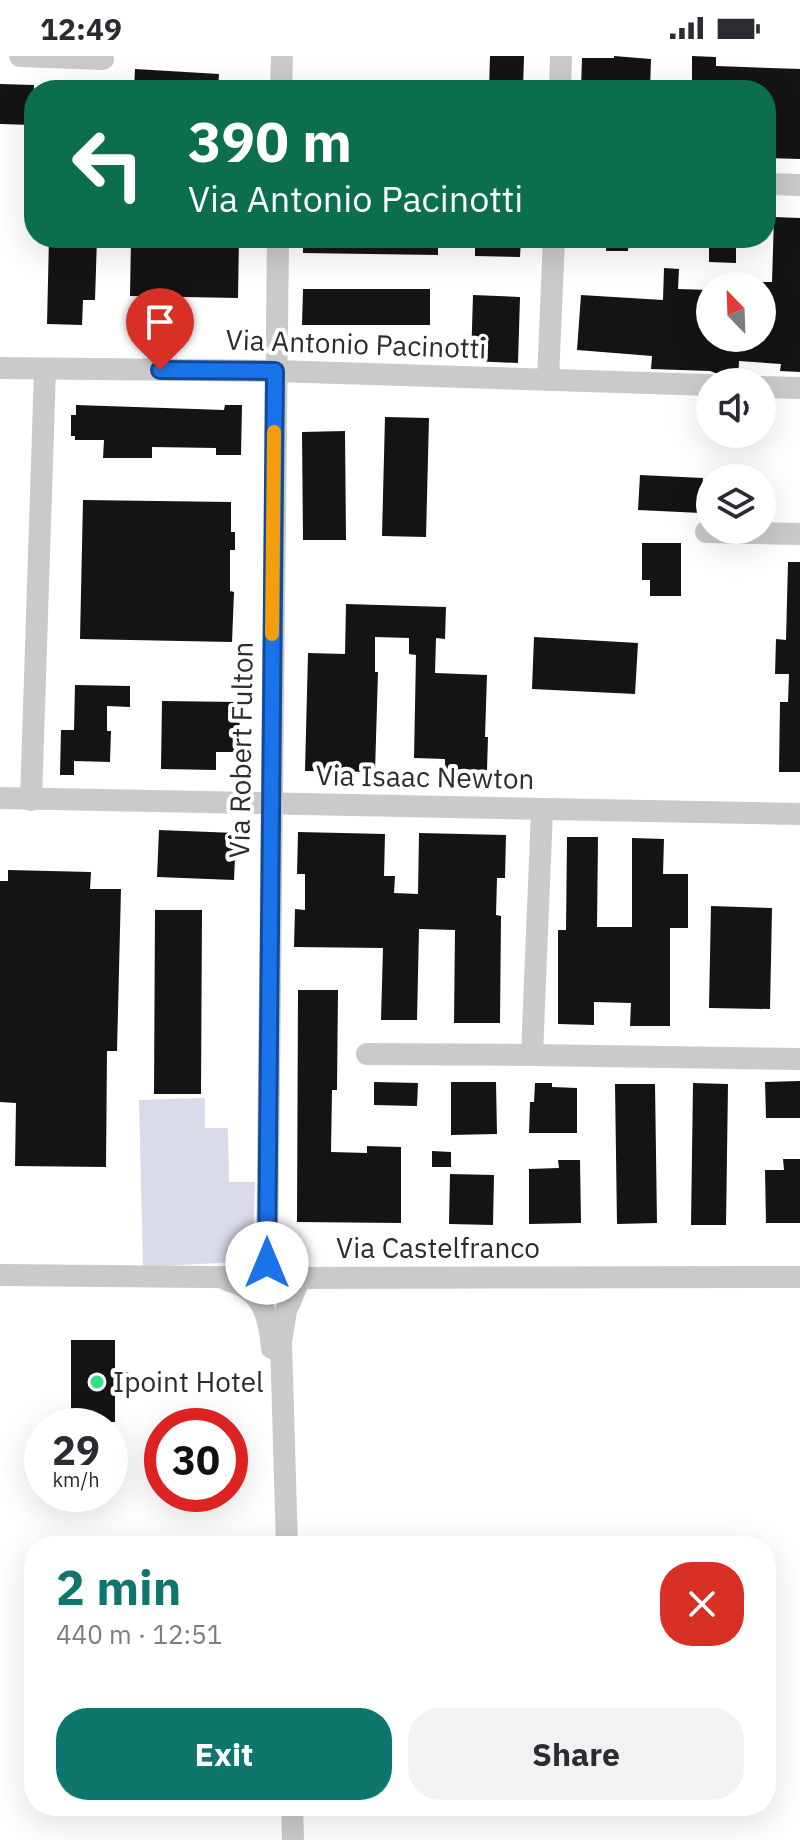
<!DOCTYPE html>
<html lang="en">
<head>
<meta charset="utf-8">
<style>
	:root { --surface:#fff; --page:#f2f2f3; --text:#2b2b33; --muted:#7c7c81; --accent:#0f766e }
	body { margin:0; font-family:"IBM Plex Sans",sans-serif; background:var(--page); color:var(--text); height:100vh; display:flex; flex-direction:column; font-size:30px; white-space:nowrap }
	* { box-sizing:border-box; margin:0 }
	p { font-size:26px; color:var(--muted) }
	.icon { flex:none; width:44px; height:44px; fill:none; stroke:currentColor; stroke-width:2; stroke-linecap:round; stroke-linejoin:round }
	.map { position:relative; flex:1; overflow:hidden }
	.panel { position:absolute; left:24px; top:1480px; width:752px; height:280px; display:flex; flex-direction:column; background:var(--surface); border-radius:32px; box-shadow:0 8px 32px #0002 }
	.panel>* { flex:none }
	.banner { position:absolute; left:24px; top:24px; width:752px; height:168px; border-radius:32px; box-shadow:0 8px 32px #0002; background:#0b6e4f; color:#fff; overflow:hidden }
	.needle { width:52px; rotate:337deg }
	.buttons { position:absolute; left:696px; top:216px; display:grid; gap:16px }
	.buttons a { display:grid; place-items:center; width:80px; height:80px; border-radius:50%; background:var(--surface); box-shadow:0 8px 32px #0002; font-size:40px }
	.speed { position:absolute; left:24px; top:1352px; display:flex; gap:16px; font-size:40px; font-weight:700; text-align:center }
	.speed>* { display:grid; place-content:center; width:104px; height:104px; border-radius:50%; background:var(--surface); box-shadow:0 8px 32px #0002; line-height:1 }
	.speed small { font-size:20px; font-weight:400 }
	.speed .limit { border:12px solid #d22; background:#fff; color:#111 }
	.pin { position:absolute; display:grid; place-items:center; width:68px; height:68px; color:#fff; margin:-82px -34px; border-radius:50% 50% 50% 0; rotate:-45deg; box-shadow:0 0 8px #0007 }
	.pin .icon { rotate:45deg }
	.me { position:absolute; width:88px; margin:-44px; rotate:0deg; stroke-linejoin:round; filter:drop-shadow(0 0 6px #0008) }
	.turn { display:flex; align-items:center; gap:28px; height:168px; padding:0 32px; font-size:36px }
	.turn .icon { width:104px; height:104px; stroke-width:2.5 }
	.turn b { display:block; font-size:56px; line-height:68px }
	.round { display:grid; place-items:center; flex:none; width:84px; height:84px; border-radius:32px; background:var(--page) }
	.headline { display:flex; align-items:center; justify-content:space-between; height:136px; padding:0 32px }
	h1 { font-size:48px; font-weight:700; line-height:60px; color:var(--accent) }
	.action { display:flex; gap:16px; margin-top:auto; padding:16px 32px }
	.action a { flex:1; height:92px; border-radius:32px; background:var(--accent); color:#fff; font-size:32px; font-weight:700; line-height:92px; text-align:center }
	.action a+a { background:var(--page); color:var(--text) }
	.status { display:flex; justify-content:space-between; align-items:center; height:56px; padding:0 40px; background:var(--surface); direction:ltr }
	.status svg { height:22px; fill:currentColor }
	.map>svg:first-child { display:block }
</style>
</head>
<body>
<div class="status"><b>12:49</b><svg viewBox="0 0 49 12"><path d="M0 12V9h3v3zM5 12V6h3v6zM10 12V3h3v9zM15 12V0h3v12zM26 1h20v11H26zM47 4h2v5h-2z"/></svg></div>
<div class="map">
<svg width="800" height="1784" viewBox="0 0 800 1784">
	<rect width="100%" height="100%" fill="#fff"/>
	<!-- green -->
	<path fill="#dadbea" d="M205,1042V1072H228L229,1126H255L253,1190L239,1206L143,1211L139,1044Z"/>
	<!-- building -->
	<g fill="#141414">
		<path d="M490,0H524L523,34H489Z"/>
		<path d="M614,0L651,3L650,34H581L582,2H614Z"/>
		<path d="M692,0L716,1V10L800,13V103L766,102V34H692Z"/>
		<path d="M135,13L219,18L218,34H134Z"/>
		<path d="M0,28L34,29V69L0,68Z"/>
		<path d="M774,161L800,162V316L780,315L781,308L739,305L738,324L723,323L718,318L710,315L651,313L652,300L577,294L581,239L663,244L664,212L679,213L678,233L710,234V282H762V226H772Z"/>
		<path d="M49,182H97L95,244H83L82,269L47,268Z"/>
		<path d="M131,182H239L238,242L130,240Z"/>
		<path d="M303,182H438V199L303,197Z"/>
		<path d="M521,182L520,201L475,200V183Z"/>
		<path d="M607,182H629L628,195H606Z"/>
		<path d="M709,185H736V207L709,206Z"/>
		<path d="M303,233H430V269H302Z"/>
		<path d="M473,239L520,241L518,307L471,305Z"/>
		<path d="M76,349L224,354L225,349H242L241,399H216V392L152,391V402H103L104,384H75V380H71V359H76Z"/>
		<path d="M385,361L429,362L426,481L382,480Z"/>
		<path d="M345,375L346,484H303L302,376Z"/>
		<path d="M640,419L703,422L701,457L638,454Z"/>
		<path d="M83,444L231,446V476H235V494H230V535L234,536L232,586L80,583Z"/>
		<path d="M642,487H681V540H650V524H642Z"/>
		<path d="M788,506H800V716H779L780,646H788L789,618H775L776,583L786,584Z"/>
		<path d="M346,548L446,551L445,583L436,582L435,617L487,619L485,681H488L487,714L445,713V703L414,702L416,599L409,598V582L375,581V616H378L375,716L305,715L308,597L345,598Z"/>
		<path d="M534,581L638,587L635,638L532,633Z"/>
		<path d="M75,629L130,630V651L107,650V675H111L110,706L74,705V719H60L61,674H74Z"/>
		<path d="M162,645L240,646L239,696H216V714L161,713Z"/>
		<path d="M159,774L236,777L234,824L157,821Z"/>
		<path d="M298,776L385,778L384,820H395L394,837L418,838L419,777L506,779L505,822H497L496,859L501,860L500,967H454L455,874L419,873L417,964H381L383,892L294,891L295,853L305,854V818H297Z"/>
		<path d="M567,781H598L597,871H632V782L664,783L663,818H688V872H670V970H630L631,947L594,946V969L558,968V874H566Z"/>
		<path d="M8,814L91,816L90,833H121L117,995H107L106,1111L15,1110L16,1047L0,1046V825H8Z"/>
		<path d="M711,850L772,852L770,953L709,952Z"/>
		<path d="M155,854H202L201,1038H154Z"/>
		<path d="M298,934H338L337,1034H332L331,1096L367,1097V1090L401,1091V1167L297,1166Z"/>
		<path d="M800,1025V1062H766L765,1026Z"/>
		<path d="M374,1026L418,1027L417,1050L374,1049Z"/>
		<path d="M451,1026H496L497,1078L451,1079Z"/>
		<path d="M535,1027H552V1031L577,1032V1077H529L530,1046H534Z"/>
		<path d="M693,1027L728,1028L726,1169H691Z"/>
		<path d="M615,1028H655L657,1167L617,1168Z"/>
		<path d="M432,1095L451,1096V1111H432Z"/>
		<path d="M783,1103H800V1167H766L765,1114H784Z"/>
		<path d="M558,1104H580L581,1167L529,1168V1113L559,1112Z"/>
		<path d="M450,1118L494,1119L493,1169L449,1168Z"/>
		<path d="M71,1284H115V1312L129,1317L115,1336V1366H97V1370H74V1362H71Z"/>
	</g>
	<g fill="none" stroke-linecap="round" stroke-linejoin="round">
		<!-- minor -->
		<g stroke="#cacaca" stroke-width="22">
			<path d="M20,0L103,3"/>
			<path d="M281,34L282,0"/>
			<path d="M560,34L561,0"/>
			<path d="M766,128L800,129"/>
			<path d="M0,312L275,315L710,329"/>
			<path d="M548,324L554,182"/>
			<path d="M762,331L800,332"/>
			<path d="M706,476L800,478"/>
			<path d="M0,742L800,758"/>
			<path d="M31,744L45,314"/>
			<path d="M542,754L532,999L800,1003"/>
			<path d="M367,998L532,999"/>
			<path d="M267,1207L278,182"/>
			<path d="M0,1219L300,1222L800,1221"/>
			<path d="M227,1224C262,1233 269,1258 272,1292"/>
			<path d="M287,1490L281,1286L286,1255L300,1222"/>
			<path d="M292,1750L293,1784"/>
		</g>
	</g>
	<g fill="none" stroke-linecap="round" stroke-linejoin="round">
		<!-- route casing -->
		<g stroke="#114b97" stroke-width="20">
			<path id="route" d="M160,314L275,315L267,1207"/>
		</g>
		<!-- route -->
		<use href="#route" stroke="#1a73e8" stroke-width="14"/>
		<!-- slow -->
		<path stroke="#f59e0b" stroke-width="14" d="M272,578L274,376"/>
	</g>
	<!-- markers -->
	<circle fill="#31e281" stroke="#fff" stroke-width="3" cx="97" cy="1326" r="8"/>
	<g text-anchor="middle" stroke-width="8" stroke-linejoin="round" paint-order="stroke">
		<!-- street labels -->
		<g font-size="28" fill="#2d2d2d" stroke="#fff">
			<text transform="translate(356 288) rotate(2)" y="10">Via Antonio Pacinotti</text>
			<text transform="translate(241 694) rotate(-89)" y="10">Via Robert Fulton</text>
			<text transform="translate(425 721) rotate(1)" y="10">Via Isaac Newton</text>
			<text x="438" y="1202">Via Castelfranco</text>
		</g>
		<!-- poi labels -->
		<g font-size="28" fill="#2d2d2d" stroke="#fff" text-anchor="start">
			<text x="113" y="1336">Ipoint Hotel</text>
		</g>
	</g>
</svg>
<div class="buttons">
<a><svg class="needle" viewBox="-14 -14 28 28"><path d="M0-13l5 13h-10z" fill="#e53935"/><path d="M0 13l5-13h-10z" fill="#7c7c81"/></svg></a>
<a><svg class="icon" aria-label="sound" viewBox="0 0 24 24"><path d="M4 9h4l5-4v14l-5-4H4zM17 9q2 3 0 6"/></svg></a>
<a><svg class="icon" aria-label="layers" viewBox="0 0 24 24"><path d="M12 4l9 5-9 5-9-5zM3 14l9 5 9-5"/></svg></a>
</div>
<div class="speed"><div>29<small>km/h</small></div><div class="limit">30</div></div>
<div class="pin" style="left:160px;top:314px;background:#d93025"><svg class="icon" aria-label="arrive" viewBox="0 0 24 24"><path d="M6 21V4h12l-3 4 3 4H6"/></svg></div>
<svg class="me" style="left:267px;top:1207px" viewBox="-20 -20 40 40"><circle r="19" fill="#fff"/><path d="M0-13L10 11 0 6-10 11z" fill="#1a73e8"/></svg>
<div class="banner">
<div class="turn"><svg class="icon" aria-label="left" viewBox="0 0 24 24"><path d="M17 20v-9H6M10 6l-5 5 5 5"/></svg><div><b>390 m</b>Via Antonio Pacinotti</div></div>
</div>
<section class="panel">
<div class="headline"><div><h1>2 min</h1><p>440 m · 12:51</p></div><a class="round" style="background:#d93025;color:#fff"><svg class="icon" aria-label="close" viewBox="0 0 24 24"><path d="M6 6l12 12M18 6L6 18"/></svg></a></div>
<div class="action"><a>Exit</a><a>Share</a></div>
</section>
</div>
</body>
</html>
